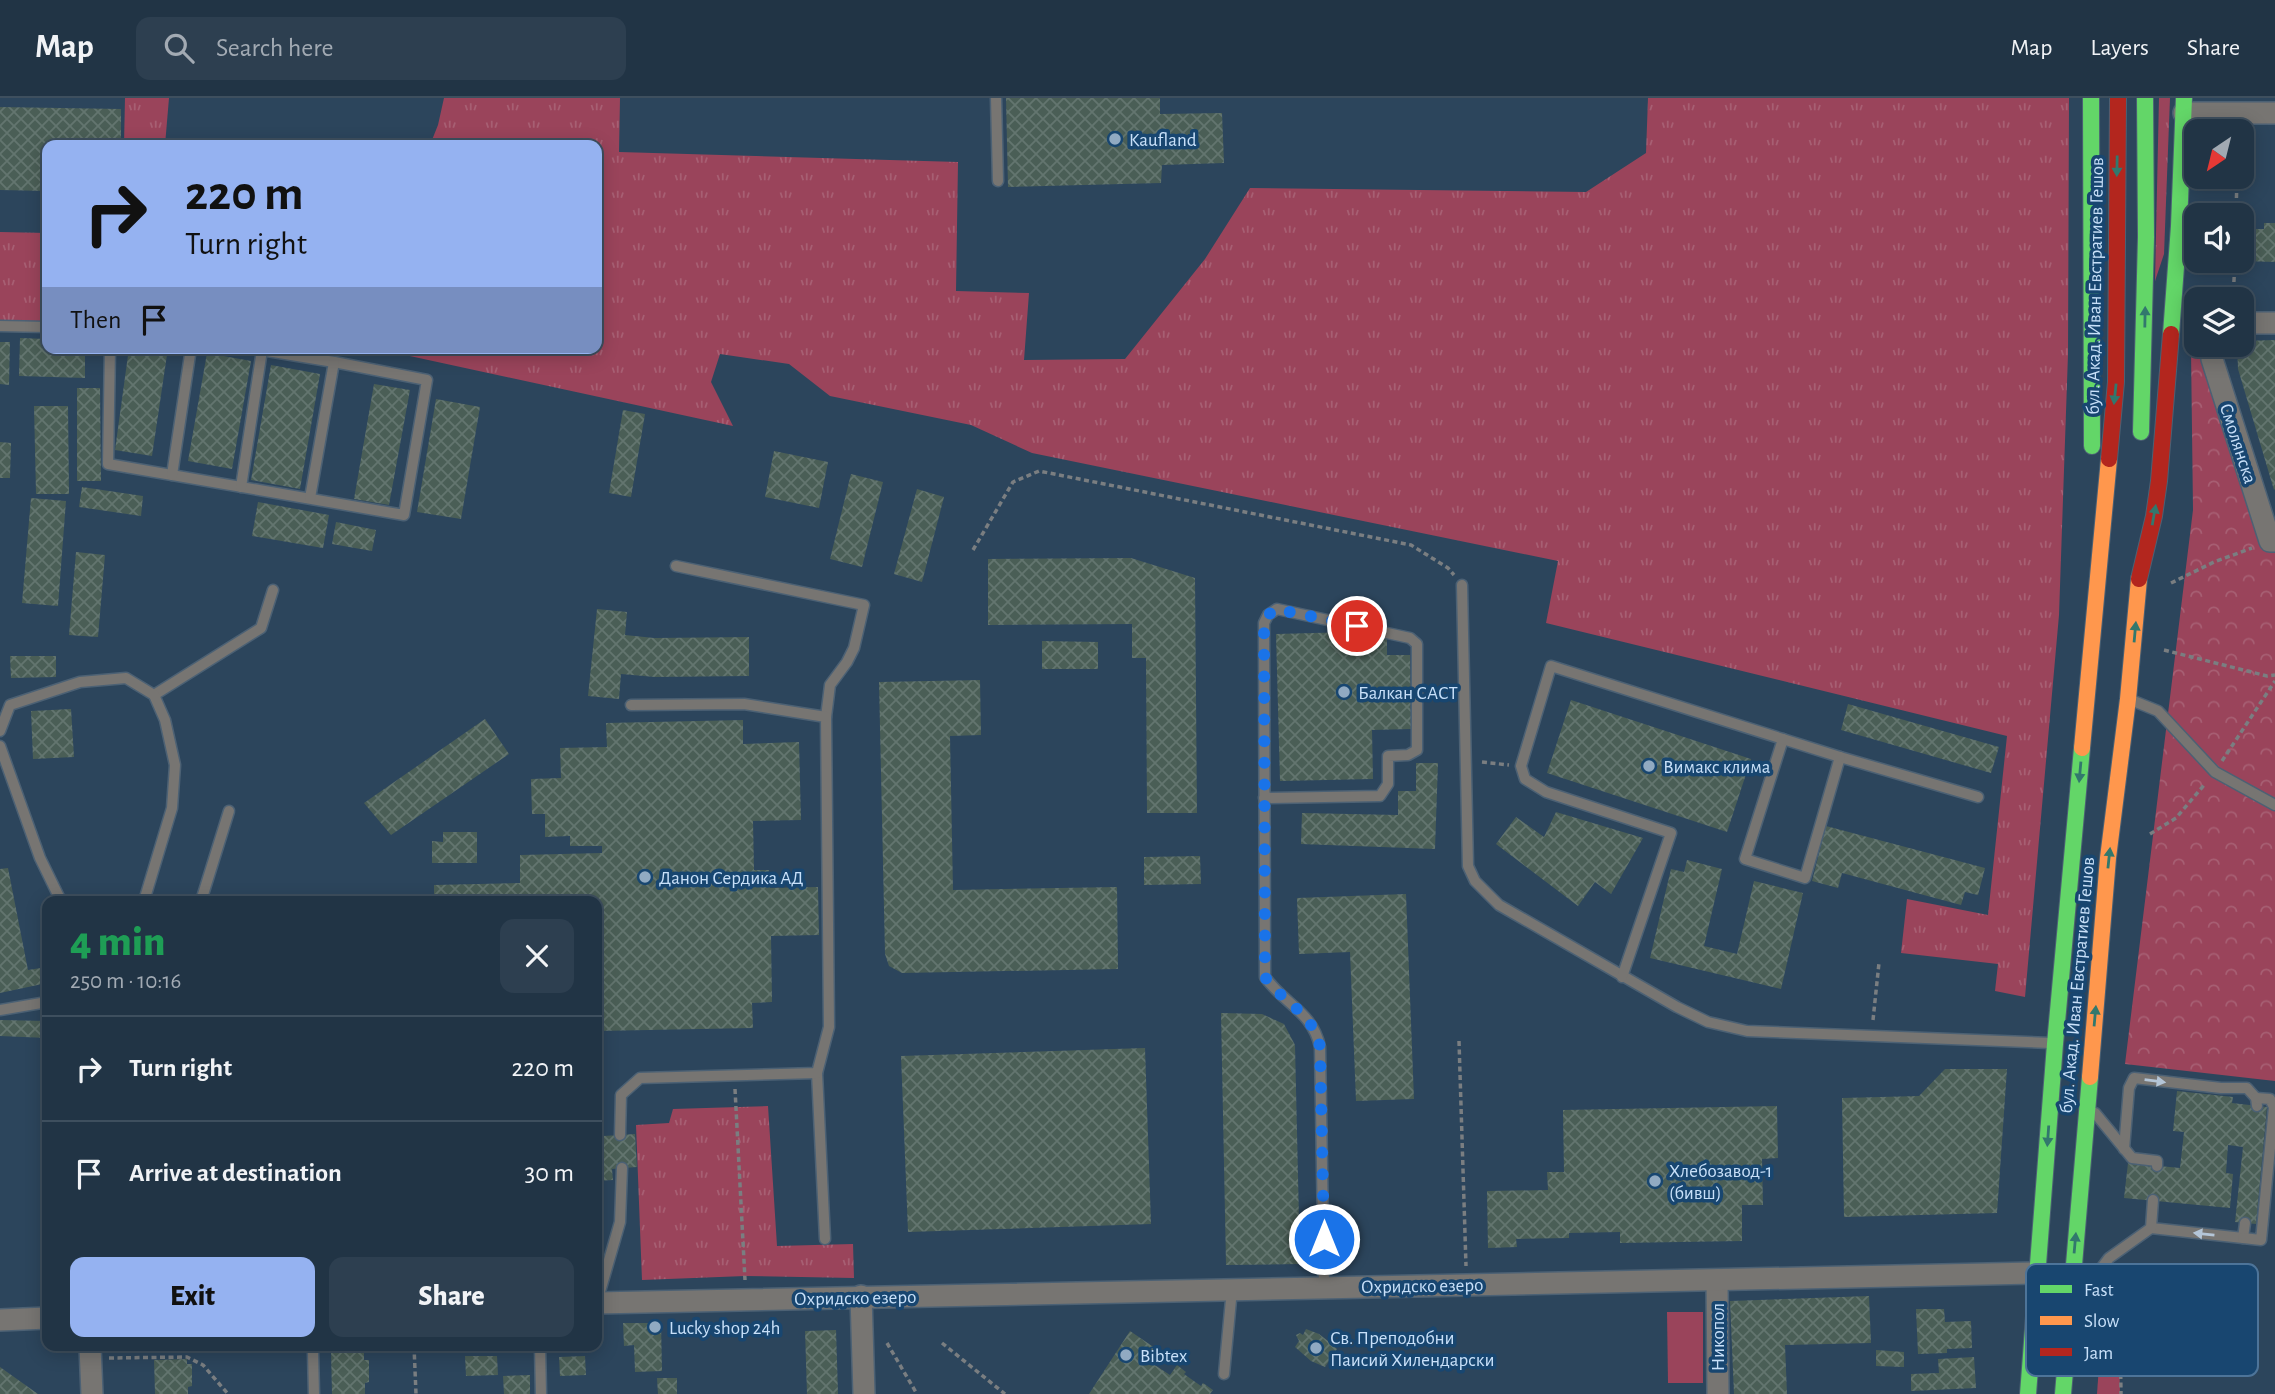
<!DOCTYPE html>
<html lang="en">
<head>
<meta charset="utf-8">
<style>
	:root { --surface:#213445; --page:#2d3f50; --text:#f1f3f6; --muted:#a2aab3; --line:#3e4f5e; --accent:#95b2f1 }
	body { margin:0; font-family:"Alegreya Sans",sans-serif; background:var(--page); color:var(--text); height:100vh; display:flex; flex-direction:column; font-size:26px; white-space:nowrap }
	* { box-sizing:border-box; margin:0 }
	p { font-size:23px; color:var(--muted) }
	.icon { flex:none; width:38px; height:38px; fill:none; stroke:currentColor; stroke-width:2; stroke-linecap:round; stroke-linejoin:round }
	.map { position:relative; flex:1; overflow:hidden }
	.drawer { position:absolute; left:42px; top:798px; width:560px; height:455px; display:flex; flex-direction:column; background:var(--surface); border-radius:14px; box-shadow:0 4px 18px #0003,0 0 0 2px var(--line) }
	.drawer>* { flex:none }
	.top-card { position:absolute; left:42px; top:42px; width:560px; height:214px; border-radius:14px; box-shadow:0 4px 18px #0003,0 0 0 2px var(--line); background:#95b2f1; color:#111; overflow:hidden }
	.needle { width:46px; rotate:215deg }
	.controls { position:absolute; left:2184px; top:21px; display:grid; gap:14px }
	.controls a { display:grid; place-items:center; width:70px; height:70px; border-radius:14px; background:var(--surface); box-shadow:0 4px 18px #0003,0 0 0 2px var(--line); font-size:35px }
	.pin { position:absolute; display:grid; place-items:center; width:60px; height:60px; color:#fff; margin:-30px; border:4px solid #fff; border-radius:50%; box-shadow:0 2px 7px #0007 }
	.me { position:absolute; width:77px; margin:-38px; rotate:0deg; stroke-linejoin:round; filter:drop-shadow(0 0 5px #0008) }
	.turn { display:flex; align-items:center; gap:24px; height:147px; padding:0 28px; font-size:32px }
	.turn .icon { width:91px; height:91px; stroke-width:2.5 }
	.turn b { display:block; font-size:49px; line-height:60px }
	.then { display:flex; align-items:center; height:66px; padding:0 28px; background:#0003; gap:14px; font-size:26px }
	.round { display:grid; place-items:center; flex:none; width:74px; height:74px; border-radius:14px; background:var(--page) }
	.head { display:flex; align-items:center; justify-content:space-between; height:119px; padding:0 28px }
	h1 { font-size:42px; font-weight:800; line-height:52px; color:#1e9e55 }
	.action { display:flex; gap:14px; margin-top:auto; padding:14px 28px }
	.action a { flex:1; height:80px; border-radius:14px; background:var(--accent); color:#111; font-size:28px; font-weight:800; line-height:80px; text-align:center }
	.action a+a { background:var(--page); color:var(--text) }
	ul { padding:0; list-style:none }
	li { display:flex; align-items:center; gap:21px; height:105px; padding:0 28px; border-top:2px solid var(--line) }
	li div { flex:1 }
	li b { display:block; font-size:26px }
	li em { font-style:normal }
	header { display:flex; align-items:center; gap:42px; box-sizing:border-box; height:98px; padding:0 35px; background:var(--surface); border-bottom:2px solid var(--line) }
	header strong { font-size:33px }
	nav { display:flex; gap:38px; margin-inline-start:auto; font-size:24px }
	.search { width:490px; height:63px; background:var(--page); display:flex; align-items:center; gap:18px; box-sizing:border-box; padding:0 24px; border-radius:14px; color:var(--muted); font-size:26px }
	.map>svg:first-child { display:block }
</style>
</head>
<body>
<header>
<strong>Map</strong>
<div class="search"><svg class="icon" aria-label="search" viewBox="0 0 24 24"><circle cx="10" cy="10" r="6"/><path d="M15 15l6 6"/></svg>Search here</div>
<nav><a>Map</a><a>Layers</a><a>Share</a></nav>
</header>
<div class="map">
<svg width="2275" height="1296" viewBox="0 0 2275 1296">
	<defs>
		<pattern id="grass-tufts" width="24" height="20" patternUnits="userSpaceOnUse" patternTransform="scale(1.75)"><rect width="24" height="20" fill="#9a445b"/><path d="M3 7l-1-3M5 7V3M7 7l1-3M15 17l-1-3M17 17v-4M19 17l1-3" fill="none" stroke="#a75f73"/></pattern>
		<pattern id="forest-crowns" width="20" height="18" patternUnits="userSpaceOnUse" patternTransform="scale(1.75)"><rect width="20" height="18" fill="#9a445b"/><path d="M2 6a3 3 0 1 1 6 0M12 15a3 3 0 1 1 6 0" fill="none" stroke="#a75f73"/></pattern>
		<pattern id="building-cross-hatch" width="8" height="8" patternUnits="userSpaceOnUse" patternTransform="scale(1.75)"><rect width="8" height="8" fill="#4a5e56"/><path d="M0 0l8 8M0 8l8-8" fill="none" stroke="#63756f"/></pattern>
	</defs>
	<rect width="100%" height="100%" fill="#2c455c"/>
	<!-- grass -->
	<g fill="url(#grass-tufts)">
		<path d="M125,0H169L165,47H124Z"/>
		<path d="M444,0H620L619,54L958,64L956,193L1029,195L1024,262L1125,261L1205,161L1250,90L1586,94L1646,55L1648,0H2069L2068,256L2059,517L2025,899L1995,893L1998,866L1901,855L1907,801L1988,817L2007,638L1546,525L1558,463L1032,355L971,327L830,298L789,266L720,256L711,284L733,328L373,250H597V47H430L438,27Z"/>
		<path d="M2159,0H2170L2164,156L2155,183Z"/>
		<path d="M0,134L47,135V223H0Z"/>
		<path d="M768,1008L777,1148L853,1146L854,1180L745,1178L642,1182L636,1027L669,1025L673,1011Z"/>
		<path d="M2118,1214L2120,1296H2097L2102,1226Z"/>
	</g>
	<!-- forest -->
	<path fill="url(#forest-crowns)" d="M2191,251L2212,261L2275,443V983L2125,966L2193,412Z"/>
	<!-- pitch -->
	<path fill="#9a445b" d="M1667,1214H1703V1285H1668Z"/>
	<!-- building -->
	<g fill="url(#building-cross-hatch)">
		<path d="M1006,0H1160V16L1222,15L1224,65L1162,67L1161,85L1008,89Z"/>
		<path d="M0,9L121,11V47H47V93L0,92Z"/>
		<path d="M2264,125H2275V164L2242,163V131H2264Z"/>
		<path d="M20,240L47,241V250H85V280L19,278Z"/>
		<path d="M2275,242V391L2274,392L2238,271L2237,247H2242V243Z"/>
		<path d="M0,244H10L9,287L0,286Z"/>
		<path d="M129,250H168L152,358L115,352Z"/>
		<path d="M207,255L251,263L232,371L188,363Z"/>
		<path d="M271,267L320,276L300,391L251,382Z"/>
		<path d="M374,286L410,292L389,407L354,401Z"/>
		<path d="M77,290H100L101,383H77Z"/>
		<path d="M436,301L480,309L461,421L417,414Z"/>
		<path d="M34,308H68L69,396H36Z"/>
		<path d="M623,312L645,316L631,399L609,395Z"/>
		<path d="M0,344L11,345L10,380H0Z"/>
		<path d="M774,353L828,364L819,410L765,399Z"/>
		<path d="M851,376L883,384L862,469L830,461Z"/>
		<path d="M82,389L143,398L141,418L79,409Z"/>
		<path d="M917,391L944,399L922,484L894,476Z"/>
		<path d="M31,400L66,403L58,508L22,505Z"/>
		<path d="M258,404L329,417L323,450L252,438Z"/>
		<path d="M336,424L376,432L372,453L332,446Z"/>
		<path d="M76,454L105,457L98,539L69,537Z"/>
		<path d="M1131,460L1195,480L1197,715H1147L1146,560H1132V526L988,527V461Z"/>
		<path d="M597,511L627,514L625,537L654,540L749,539V578L655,579L621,576L619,601L588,598Z"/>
		<path d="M1351,534V541L1387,540V557H1410L1411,631L1372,632L1373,681L1280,683L1276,536Z"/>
		<path d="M1042,543L1098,544V571H1042Z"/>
		<path d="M10,558H56V579L11,580Z"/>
		<path d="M980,582L981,637L950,638L953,792L1117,789L1118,871L902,875L889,868L885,856L879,584Z"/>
		<path d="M1571,602L1751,661L1727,734L1547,675Z"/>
		<path d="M1848,606L1999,649L1991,675L1841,632Z"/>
		<path d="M71,611L74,659L33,661L31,613Z"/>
		<path d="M485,621L509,656L391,737L364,705Z"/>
		<path d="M743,622V646L799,644L801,722L753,723L754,772H769L770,790L818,789L819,837L771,838L772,904L752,905L753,930L597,933V803H434V787L520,785V757L602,755V748H570V738L545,739V716H532L531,681L561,680L560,650L607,649L606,625Z"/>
		<path d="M1416,665H1438L1435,751L1301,746L1302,715L1398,717V693H1416Z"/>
		<path d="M1556,714L1643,740L1611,796L1595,784L1578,808L1496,746L1516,719L1544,739Z"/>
		<path d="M1826,728L1985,770L1978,797L1965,794L1961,807L1842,775L1838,790L1812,783Z"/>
		<path d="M443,734H477V765H432V743L443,744Z"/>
		<path d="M1200,758L1201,786L1144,787V759Z"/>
		<path d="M1687,762L1722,771L1704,848L1737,856L1754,783L1803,795L1781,891L1650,860L1671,771L1684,774Z"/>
		<path d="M8,770L28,872L47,869V885L0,895V771Z"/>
		<path d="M1406,796L1414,1001L1356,1003L1350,854L1299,856L1297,800Z"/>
		<path d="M1221,915L1262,916L1284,926L1295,947L1300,1166L1226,1167Z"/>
		<path d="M0,922L47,923V940L0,938Z"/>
		<path d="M1145,950L1151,1126L908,1134L901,958Z"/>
		<path d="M1945,971H2007L1997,1115L1844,1119L1842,1000L1919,998Z"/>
		<path d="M2177,993L2233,999L2232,1005L2267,1009L2256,1126L2235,1124L2243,1049L2228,1047L2226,1075L2233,1076L2230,1110L2124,1100L2128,1065L2180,1070L2184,1034L2173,1033Z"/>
		<path d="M1777,1008L1778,1060L1762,1061L1763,1107H1742V1143L1620,1145V1134L1569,1135V1140L1516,1141L1517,1149L1488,1150L1487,1093L1548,1092L1547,1074H1564L1563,1012Z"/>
		<path d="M635,1036L637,1069L612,1071L613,1082L597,1083V1067H604L603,1038Z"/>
		<path d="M47,1051V1074L44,1075L40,1053Z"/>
		<path d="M1869,1198L1871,1245L1785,1247L1787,1296H1734L1730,1203Z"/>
		<path d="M1916,1211H1944L1945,1224L1971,1223L1972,1250L1947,1251V1255L1918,1256Z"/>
		<path d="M623,1225H661L662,1273L635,1274L634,1247L624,1248Z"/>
		<path d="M1306,1231L1319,1236L1333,1247L1337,1251L1333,1257L1340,1262L1336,1268L1329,1263L1325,1269L1311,1263L1295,1249L1299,1243L1296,1237L1300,1235L1303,1237Z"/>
		<path d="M836,1232L838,1296H807L805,1233Z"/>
		<path d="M1130,1233L1155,1250L1147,1262L1170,1277L1177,1267L1186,1274L1184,1276L1201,1288L1203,1285L1213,1292L1210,1296H1089Z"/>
		<path d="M364,1252V1262H369V1284L365,1285V1296H332L331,1253Z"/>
		<path d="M1876,1252L1904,1254V1269L1876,1268Z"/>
		<path d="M465,1258H497L498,1277L466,1278Z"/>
		<path d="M585,1258L586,1277L560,1278L559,1259Z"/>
		<path d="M1974,1259L1976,1290L1911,1293V1276L1939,1275L1938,1261Z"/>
		<path d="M187,1261V1266H192V1288L188,1289V1296H155L154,1262Z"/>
		<path d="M0,1269L38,1296H0Z"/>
		<path d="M530,1277V1296H504L503,1278Z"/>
		<path d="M657,1280H677V1296H658Z"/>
	</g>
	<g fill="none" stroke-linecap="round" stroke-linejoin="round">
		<!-- lane casing -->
		<g stroke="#4c6174" stroke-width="13">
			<g id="lane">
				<path d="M996,0L998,83"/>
				<path d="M0,228L47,229"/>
				<path d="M110,250L108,366L404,417L427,282L334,264L248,250"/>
				<path d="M172,377L191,250"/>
				<path d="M241,389L262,252"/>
				<path d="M310,400L334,264"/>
				<path d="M676,468L864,507L854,550L847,564L830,587L826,619"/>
				<path d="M1462,487L1468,768L1475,783L1499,807L1677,909L1708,924L1747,933L2050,945"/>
				<path d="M154,597L261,530L273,492"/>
				<path d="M2131,602L2158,613L2215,674L2275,707"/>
				<path d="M0,633L10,607L80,584L126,580L154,597L165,622L175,667L172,710L144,803"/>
				<path d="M1783,641L1745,761L1805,780L1840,659L1978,699"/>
				<path d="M0,648L40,760L61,803"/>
				<path d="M1264,700L1380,698L1388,686V658L1408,657L1417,652V546L1410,540L1277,511L1268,517L1264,525L1265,879C1284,906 1313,914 1320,949L1324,1189"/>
				<path d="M201,803L229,713"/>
				<path d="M1622,879L1671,735L1546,694L1525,681L1521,668L1551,568L1840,659"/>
				<path d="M0,912L47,904"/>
				<path d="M817,975L825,1141"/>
				<path d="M2095,1015L2132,1060L2157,1063V1068"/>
				<path d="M620,1037L621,997L640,980L817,975L829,929L826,619L744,606L631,607"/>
				<path d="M2124,1051L2129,990L2134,980L2221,990H2247L2256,1000L2257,1008"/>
				<path d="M2151,1130L2243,1140L2245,1125"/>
				<path d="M2243,1140L2261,1142L2274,1009L2270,1001L2256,1000"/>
				<path d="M2082,1196L2109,1160L2151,1130L2153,1102"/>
				<path d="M597,1204L620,1124L622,1070"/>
				<path d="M540,1248L541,1296"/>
				<path d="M2076,1249L2103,1216L2119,1209"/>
				<path d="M313,1254L314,1296"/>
				<path d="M1224,1276L1232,1191"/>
			</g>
		</g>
		<!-- street casing -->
		<g stroke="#4c6174" stroke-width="24">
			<g id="street">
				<path d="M2184,15H2275"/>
				<path d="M2242,225H2275"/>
				<path d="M2211,247L2212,261L2270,443H2275"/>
				<path d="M1717,1182L1718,1296"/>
				<path d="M861,1198L864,1296"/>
				<path d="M597,1205L2038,1175"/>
				<path d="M0,1222L47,1220"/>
				<path d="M90,1248L92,1296"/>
			</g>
		</g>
		<!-- fast casing -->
		<g stroke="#4c6174" stroke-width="18">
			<g id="fast">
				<path d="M2091,0L2092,348"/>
				<path d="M2171,236L2179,128L2184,0"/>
				<path d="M2141,334L2146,139L2145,0"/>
				<path d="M2028,1296L2055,946L2082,650"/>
				<path d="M2063,1296L2090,979"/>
			</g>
		</g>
		<!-- slow casing -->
		<g stroke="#4c6174" stroke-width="18">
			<g id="slow">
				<path d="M2082,650L2109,361"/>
				<path d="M2090,979L2108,760L2128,601L2139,481"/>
			</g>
		</g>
		<!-- jam casing -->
		<g stroke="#4c6174" stroke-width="18">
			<g id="jam">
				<path d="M2109,361L2116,284L2118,0"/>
				<path d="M2139,481L2154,418L2159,383L2171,236"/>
			</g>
		</g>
		<!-- path -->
		<g stroke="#7a7e81" stroke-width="3.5" stroke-dasharray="5 3.5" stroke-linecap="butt">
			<path d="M2236,117L2237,79"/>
			<path d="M2233,201L2235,163"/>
			<path d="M973,452L1013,384L1039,373L1411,447L1448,470L1454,477"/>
			<path d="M2171,485L2214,464L2252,450"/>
			<path d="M2164,552L2267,578L2275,577"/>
			<path d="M2222,663L2275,583"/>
			<path d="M1482,664L1509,667"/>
			<path d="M2150,736L2176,720L2205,686"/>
			<path d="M1873,922L1879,865"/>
			<path d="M1459,943L1466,1168"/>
			<path d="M735,991L745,1182"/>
			<path d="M2120,1225L2121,1296"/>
			<path d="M887,1245L917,1296"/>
			<path d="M942,1245L1005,1296"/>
			<path d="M414,1248L416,1296"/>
			<path d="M109,1260L187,1259L203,1267L228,1296"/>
		</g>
		<!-- lane -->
		<use href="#lane" stroke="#777572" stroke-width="10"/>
		<!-- street -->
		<use href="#street" stroke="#777572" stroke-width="21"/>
		<!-- fast -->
		<use href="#fast" stroke="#63d668" stroke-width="16"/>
		<!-- slow -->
		<use href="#slow" stroke="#ff974d" stroke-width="16"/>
		<!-- jam -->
		<use href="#jam" stroke="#b3261e" stroke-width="16"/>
	</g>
	<!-- one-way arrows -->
	<defs><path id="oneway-solid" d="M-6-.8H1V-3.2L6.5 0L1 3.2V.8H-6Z" transform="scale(1.75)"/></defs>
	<g fill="#32786d">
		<use href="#oneway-solid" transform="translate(2117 68) rotate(91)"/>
		<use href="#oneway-solid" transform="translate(2145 219) rotate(-89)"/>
		<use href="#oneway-solid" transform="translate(2115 296) rotate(96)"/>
		<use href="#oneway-solid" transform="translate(2154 417) rotate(-80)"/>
		<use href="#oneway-solid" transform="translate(2135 534) rotate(-85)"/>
		<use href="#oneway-solid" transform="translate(2080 674) rotate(95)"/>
		<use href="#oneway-solid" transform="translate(2109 760) rotate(-84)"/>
		<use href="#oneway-solid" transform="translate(2095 918) rotate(-85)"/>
		<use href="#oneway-solid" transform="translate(2048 1038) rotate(94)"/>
		<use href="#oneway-solid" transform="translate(2075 1145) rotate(-85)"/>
	</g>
	<g fill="#b4c5d7">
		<use href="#oneway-solid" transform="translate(2155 983) rotate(7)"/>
		<use href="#oneway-solid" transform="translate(2204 1136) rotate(-174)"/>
	</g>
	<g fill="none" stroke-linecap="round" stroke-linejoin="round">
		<!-- route -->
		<path stroke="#1a73e8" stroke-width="12" stroke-dasharray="0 21.6" d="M1324,1141L1320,949C1313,914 1284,906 1265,879L1264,525L1268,517L1276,511L1357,528"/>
	</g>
	<!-- markers -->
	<g fill="#91aac2" stroke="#184670" stroke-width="2.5">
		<circle cx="1115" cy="41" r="7"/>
		<circle cx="1344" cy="594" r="7"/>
		<circle cx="1649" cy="668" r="7"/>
		<circle cx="645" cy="779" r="7"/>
		<circle cx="1655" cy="1083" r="7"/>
		<circle cx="655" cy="1229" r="7"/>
		<circle cx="1316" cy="1250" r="7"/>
		<circle cx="1126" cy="1257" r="7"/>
	</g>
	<g text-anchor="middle" stroke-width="7" stroke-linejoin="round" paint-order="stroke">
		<!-- poi labels -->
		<g font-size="19" fill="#c8e0f9" stroke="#184670" text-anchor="start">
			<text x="1129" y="48">Kaufland</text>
			<text x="1358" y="601">Балкан САСТ</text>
			<text x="1663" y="675">Вимакс клима</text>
			<text x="659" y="786">Данон Сердика АД</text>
			<text x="1669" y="1079">Хлебозавод-1<tspan x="1669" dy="22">(бивш)</tspan></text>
			<text x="669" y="1236">Lucky shop 24h</text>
			<text x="1330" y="1246">Св. Преподобни<tspan x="1330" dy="22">Паисий Хилендарски</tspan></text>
			<text x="1140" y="1264">Bibtex</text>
		</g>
		<!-- street labels -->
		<g font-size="19" fill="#c8e0f9" stroke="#184670">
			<text transform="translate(2094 188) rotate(-89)" y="7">бул. Акад. Иван Евстратиев Гешов</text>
			<text transform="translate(2239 345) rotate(72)" y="7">Смолянска</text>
			<text transform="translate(2076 887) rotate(-85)" y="7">бул. Акад. Иван Евстратиев Гешов</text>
			<text transform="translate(1422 1187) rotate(-1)" y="7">Охридско езеро</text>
			<text transform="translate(855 1199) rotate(-1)" y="7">Охридско езеро</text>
			<text transform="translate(1717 1239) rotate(-90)" y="7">Никопол</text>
		</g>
	</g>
	<!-- legend -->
	<rect x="2026" y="1166" width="232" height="112" rx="10" fill="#184670" stroke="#4d7499" stroke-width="2"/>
	<rect x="2040" y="1187" width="32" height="8" fill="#63d668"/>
	<rect x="2040" y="1218" width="32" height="9" fill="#ff974d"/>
	<rect x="2040" y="1250" width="32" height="8" fill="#b3261e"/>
	<g font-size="19" fill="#c8e0f9">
		<text x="2084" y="1198">Fast</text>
		<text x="2084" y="1229">Slow</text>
		<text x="2084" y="1261">Jam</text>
	</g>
</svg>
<div class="controls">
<a><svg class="needle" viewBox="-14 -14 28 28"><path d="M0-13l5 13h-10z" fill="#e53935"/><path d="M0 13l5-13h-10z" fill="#a2aab3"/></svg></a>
<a><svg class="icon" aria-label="sound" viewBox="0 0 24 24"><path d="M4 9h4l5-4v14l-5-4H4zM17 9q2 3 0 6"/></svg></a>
<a><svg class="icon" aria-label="layers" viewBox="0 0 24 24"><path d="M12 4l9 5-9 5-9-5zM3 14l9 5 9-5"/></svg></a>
</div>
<div class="pin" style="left:1357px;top:528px;background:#d93025"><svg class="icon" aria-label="arrive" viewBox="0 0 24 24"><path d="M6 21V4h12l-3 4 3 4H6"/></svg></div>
<svg class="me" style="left:1324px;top:1141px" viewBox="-20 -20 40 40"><circle r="17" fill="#1a73e8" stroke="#fff" stroke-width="3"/><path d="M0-11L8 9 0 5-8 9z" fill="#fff"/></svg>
<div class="top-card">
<div class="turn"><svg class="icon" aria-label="right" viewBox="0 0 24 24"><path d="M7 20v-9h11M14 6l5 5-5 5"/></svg><div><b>220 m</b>Turn right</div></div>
<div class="then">Then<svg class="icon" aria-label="arrive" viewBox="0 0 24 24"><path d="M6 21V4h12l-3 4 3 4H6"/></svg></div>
</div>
<section class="drawer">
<div class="head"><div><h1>4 min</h1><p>250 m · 10:16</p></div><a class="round"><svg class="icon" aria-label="close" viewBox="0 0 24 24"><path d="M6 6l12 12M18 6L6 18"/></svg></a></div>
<ul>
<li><svg class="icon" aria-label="right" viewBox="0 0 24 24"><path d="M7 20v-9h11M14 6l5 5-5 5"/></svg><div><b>Turn right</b></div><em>220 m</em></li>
<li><svg class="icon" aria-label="arrive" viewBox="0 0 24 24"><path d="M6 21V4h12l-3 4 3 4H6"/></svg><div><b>Arrive at destination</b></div><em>30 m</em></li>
</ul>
<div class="action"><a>Exit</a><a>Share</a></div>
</section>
</div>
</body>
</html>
